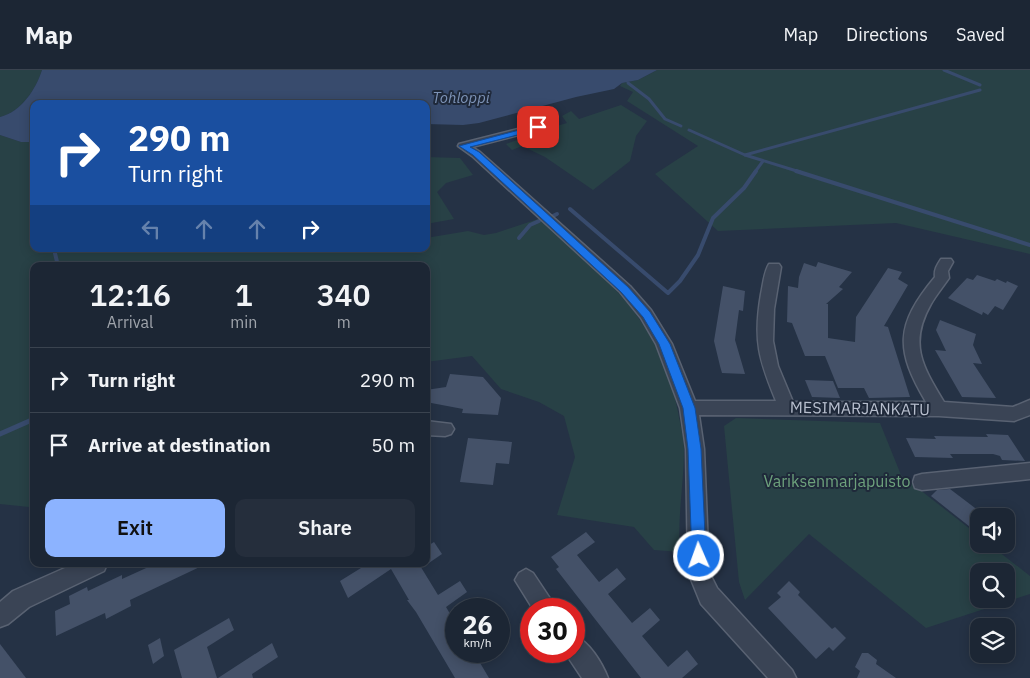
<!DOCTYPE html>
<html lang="en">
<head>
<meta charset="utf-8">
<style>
	:root { --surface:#1c2634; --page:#252e3c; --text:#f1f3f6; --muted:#a0a5ac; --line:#3a434f; --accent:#8cb3ff }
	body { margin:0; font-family:"IBM Plex Sans",sans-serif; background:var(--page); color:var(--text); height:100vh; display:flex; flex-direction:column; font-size:19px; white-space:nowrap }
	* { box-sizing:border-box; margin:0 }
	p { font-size:16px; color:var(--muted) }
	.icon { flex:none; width:28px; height:28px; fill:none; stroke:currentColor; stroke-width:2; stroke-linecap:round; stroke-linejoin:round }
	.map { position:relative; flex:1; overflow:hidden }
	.details { position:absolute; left:30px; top:192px; width:400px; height:305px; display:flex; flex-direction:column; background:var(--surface); border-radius:10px; box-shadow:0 2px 12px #0003,0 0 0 1px var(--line) }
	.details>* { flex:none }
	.top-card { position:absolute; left:30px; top:30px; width:400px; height:152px; border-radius:10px; box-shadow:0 2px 12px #0003,0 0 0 1px var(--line); background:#1a4fa0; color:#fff; overflow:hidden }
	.controls { position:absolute; left:970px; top:438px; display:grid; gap:10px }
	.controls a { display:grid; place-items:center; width:45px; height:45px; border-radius:10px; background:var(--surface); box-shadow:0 2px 12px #0003,0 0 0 1px var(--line); font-size:25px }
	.speed { position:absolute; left:445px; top:528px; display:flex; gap:10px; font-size:25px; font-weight:700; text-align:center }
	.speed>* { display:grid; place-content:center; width:65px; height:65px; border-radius:50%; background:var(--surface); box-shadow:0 2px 12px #0003,0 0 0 1px var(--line); line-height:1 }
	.speed small { font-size:12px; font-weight:400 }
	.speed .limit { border:8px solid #d22; background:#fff; color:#111 }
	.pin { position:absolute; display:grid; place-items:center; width:42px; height:42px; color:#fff; margin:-21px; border-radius:10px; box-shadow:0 2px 8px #0006 }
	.me { position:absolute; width:55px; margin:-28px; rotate:358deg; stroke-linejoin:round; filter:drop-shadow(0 0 4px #0008) }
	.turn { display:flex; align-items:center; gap:18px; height:105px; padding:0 15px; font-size:22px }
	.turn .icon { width:65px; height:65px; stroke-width:2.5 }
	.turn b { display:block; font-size:35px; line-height:42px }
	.lanes { display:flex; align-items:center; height:48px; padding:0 15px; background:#0003; justify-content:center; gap:25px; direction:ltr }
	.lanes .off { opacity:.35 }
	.eta { display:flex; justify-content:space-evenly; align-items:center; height:85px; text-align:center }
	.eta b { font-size:30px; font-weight:600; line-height:35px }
	.button { display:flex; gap:10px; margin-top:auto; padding:10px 15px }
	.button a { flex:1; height:58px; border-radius:10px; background:var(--accent); color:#111; font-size:20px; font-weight:600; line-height:58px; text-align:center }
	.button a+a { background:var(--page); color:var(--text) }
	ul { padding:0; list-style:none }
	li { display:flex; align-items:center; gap:15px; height:65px; padding:0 15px; border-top:1px solid var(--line) }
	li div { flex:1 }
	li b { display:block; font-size:19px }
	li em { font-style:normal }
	header { display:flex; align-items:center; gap:30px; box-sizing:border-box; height:70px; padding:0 25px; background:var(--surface); border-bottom:1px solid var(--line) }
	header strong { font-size:24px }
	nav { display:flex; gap:28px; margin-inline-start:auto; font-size:18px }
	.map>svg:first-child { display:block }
</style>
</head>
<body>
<header>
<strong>Map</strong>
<nav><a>Map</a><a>Directions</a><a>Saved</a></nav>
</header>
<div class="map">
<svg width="1030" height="608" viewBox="0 0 1030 608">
	<rect width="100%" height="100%" fill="#253245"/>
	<!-- green -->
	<g fill="#284146" fill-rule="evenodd">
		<path d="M0,0H42C36,19 21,42 0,47Z"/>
		<path d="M657,0H1030V184L896,153L718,161L655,104L698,76L627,31L633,22L620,16L622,13L638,10Z"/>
		<path d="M621,35L647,51L636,66L630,91L593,120L545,87L522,76L512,80L506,74L520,69V64L535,60L539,61L567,53L562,46L571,41L579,49Z"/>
		<path d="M0,65L21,72H34V179H426V168L468,161L484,165L496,163L541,148C605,209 661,249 678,342C680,354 684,367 684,380C684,414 677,448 680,482L654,480L634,457L557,445L575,387L564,346L539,332L501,319L472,286L426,292V196H34V435L29,437L0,434Z"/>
		<path d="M426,87L460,88L473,105L446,113L437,122L454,149L426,154Z"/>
		<path d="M736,348L880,353L901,405L979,466V474H989L1030,506V524L926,558L809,464L745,530L739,512L724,356ZM979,501H1006V529H979Z"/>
	</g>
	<!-- water -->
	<path fill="#384b6d" d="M42,0H657L638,10L622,13L614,19L576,27L479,53L463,55L426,54V34H34V72H21L0,65V47C21,42 36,19 42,0Z"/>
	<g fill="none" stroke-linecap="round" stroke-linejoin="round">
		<!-- stream-far2 -->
		<g stroke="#384b6d" stroke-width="3">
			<path d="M944,0L980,15"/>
			<path d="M628,13L649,29L665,49L681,56"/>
			<path d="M689,60L745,85L800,102"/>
			<path d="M745,85L980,20"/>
			<path d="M755,102L763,91"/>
		</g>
		<!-- stream-far1 -->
		<g stroke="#384b6d" stroke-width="4">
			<path d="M796,101L1030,175"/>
			<path d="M570,139L668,223L680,211L698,185L713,148L744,118L756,101"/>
			<path d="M553,146L557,144"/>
			<path d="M519,168L530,155L539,151"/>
			<path d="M54,179L58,196"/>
		</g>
		<!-- stream -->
		<path stroke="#384b6d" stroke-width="5" d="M0,364L34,349"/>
	</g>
	<!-- building -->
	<g fill="#445168">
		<path d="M818,192L852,202L839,217L843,219L826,234H828V268L855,272L856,247L888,198L902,202L898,209L908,215L884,256L888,257L910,327L869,328L864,318H838L825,286H805L792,253L787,252L788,216L798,218L799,207L804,193L816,197Z"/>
		<path d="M977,205L995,211L997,209L1006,213L1007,211L1018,216L1003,240L995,236L988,245L983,242L982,245L948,228L967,208L973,210Z"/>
		<path d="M723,216L745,221L743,241L739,240L735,270L745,304L722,303L720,296L714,271Z"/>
		<path d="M940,250L976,264L973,275L982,294L973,293L996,328L962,327L935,280L946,281L936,260Z"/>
		<path d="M450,304L483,307L501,328L498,345L462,343L463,339L426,332V320L446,317Z"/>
		<path d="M805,310L833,311L840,328L812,327Z"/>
		<path d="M986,364L1008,365L1025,391L1002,390L1000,386L993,384H950L953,388L915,387L906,368L936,369L934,366L988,367Z"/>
		<path d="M468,368L512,372L509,394L496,393L493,415L460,412Z"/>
		<path d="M950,419L979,441V464L931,426L937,420Z"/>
		<path d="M586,462L595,472L577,485L599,512L617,498L626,509L608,524L632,553L650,538L660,550L642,566L668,597L687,580L698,594L682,608H641L556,499L559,497L551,487Z"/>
		<path d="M434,472L442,484L426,495V477Z"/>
		<path d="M155,494H206L130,530L131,536L106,549L105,543L56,566L55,541L70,534L69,526L87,517L88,521L122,505V509Z"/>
		<path d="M359,494H419L438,525L460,511L467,522L446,537L456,554V581H473L489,608H455L416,542L407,530H409L391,499L348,528L340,511L361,498Z"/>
		<path d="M789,511L800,522L798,525L832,559L835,557L846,568L833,581L829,577L816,589L768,538L781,527L777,523Z"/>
		<path d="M229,548L234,560L207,577L217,608H182L174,580Z"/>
		<path d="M160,568L164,586L153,594L148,575Z"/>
		<path d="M272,573L278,587L252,604L253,608H218Z"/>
		<path d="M0,574L26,608H0Z"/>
		<path d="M862,583H868L877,590L876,594L896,608H857L860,601L855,597Z"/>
	</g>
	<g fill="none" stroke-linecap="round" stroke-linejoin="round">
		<!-- minor casing -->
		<g stroke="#596272" stroke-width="3">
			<g id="minor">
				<path d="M538,54L542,55L543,57L542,59L472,77L480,82L630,216L651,240L672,274L695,331H776C759,290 753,270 761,224C763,215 764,202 769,194H779L781,197L774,239L773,271L778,296L793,332H926C895,280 895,255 935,207C934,200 937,195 941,189H951L953,192L948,201L949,208C943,217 936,225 931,234C908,274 923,297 944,332L1013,337L1030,330V345L1014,351L939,346L699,345L704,379L709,502L717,518L792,600L796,608H768L701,534L688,502L686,379L680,338L656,274L641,248L620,222L472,86L458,76L459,74Z"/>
				<path d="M426,351L451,354L454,359L451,364L445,366L426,365Z"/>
				<path d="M1030,393V409L922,420L915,418L913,412L915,406L922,404Z"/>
				<path d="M74,494H107L104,501L29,537L8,554L0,557V532L13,521Z"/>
				<path d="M526,499L533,503L557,539H533L515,510L519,503Z"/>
				<path d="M574,566C589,571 602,593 608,608H582L564,581H574Z"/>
			</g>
		</g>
		<!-- minor -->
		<use href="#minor" fill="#3a4455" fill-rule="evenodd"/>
	</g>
	<!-- route -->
	<path fill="#1a73e8" stroke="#114b97" d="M538,55H541V59L470,77L479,82L628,217L650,242L670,274L695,338L701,379L706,486L704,491L699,494L694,491L692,486L688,379L683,338L659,274L643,247L621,222L473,85L459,76Z"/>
	<g text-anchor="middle" stroke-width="4" stroke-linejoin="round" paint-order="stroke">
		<!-- far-water labels -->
		<g font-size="15" font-style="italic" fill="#7d93b7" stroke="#1f293a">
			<text x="461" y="33">Tohloppi</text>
		</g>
		<!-- street labels -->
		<g font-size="16" fill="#b8bfce" stroke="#1f293a">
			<text transform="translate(860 338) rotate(1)" y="6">MESIMARJANKATU</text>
		</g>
		<!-- park labels -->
		<g font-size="16" fill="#6da17c" stroke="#1f293a">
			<text x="837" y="417">Variksenmarjapuisto</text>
		</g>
	</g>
</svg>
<div class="controls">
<a><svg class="icon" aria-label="sound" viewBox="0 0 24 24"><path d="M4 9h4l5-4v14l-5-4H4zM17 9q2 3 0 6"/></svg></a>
<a><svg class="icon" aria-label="search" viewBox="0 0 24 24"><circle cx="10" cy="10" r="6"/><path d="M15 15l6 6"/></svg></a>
<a><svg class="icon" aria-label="layers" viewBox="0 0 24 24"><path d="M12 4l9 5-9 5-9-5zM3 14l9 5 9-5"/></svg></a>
</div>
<div class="speed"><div>26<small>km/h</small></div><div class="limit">30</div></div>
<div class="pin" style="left:538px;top:57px;background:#d93025"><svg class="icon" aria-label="arrive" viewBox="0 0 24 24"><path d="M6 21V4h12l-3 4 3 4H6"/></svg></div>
<svg class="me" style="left:699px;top:486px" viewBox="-20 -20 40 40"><circle r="17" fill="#1a73e8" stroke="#fff" stroke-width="3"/><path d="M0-11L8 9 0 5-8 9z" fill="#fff"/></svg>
<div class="top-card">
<div class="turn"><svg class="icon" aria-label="right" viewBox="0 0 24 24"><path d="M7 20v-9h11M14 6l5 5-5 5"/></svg><div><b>290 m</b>Turn right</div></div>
<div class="lanes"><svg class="icon off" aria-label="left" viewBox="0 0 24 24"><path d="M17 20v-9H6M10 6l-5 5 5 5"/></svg><svg class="icon off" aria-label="ahead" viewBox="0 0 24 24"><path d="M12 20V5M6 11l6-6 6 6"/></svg><svg class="icon off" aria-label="ahead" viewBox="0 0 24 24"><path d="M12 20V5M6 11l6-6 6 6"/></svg><svg class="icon" aria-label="right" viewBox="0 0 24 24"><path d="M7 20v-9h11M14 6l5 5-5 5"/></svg></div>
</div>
<section class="details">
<div class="eta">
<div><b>12:16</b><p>Arrival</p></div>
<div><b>1</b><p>min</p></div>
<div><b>340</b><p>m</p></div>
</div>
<ul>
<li><svg class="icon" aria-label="right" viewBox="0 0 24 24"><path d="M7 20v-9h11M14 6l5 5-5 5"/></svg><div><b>Turn right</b></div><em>290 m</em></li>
<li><svg class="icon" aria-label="arrive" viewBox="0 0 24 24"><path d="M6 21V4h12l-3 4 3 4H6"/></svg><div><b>Arrive at destination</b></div><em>50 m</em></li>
</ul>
<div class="button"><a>Exit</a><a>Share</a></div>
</section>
</div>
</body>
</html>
